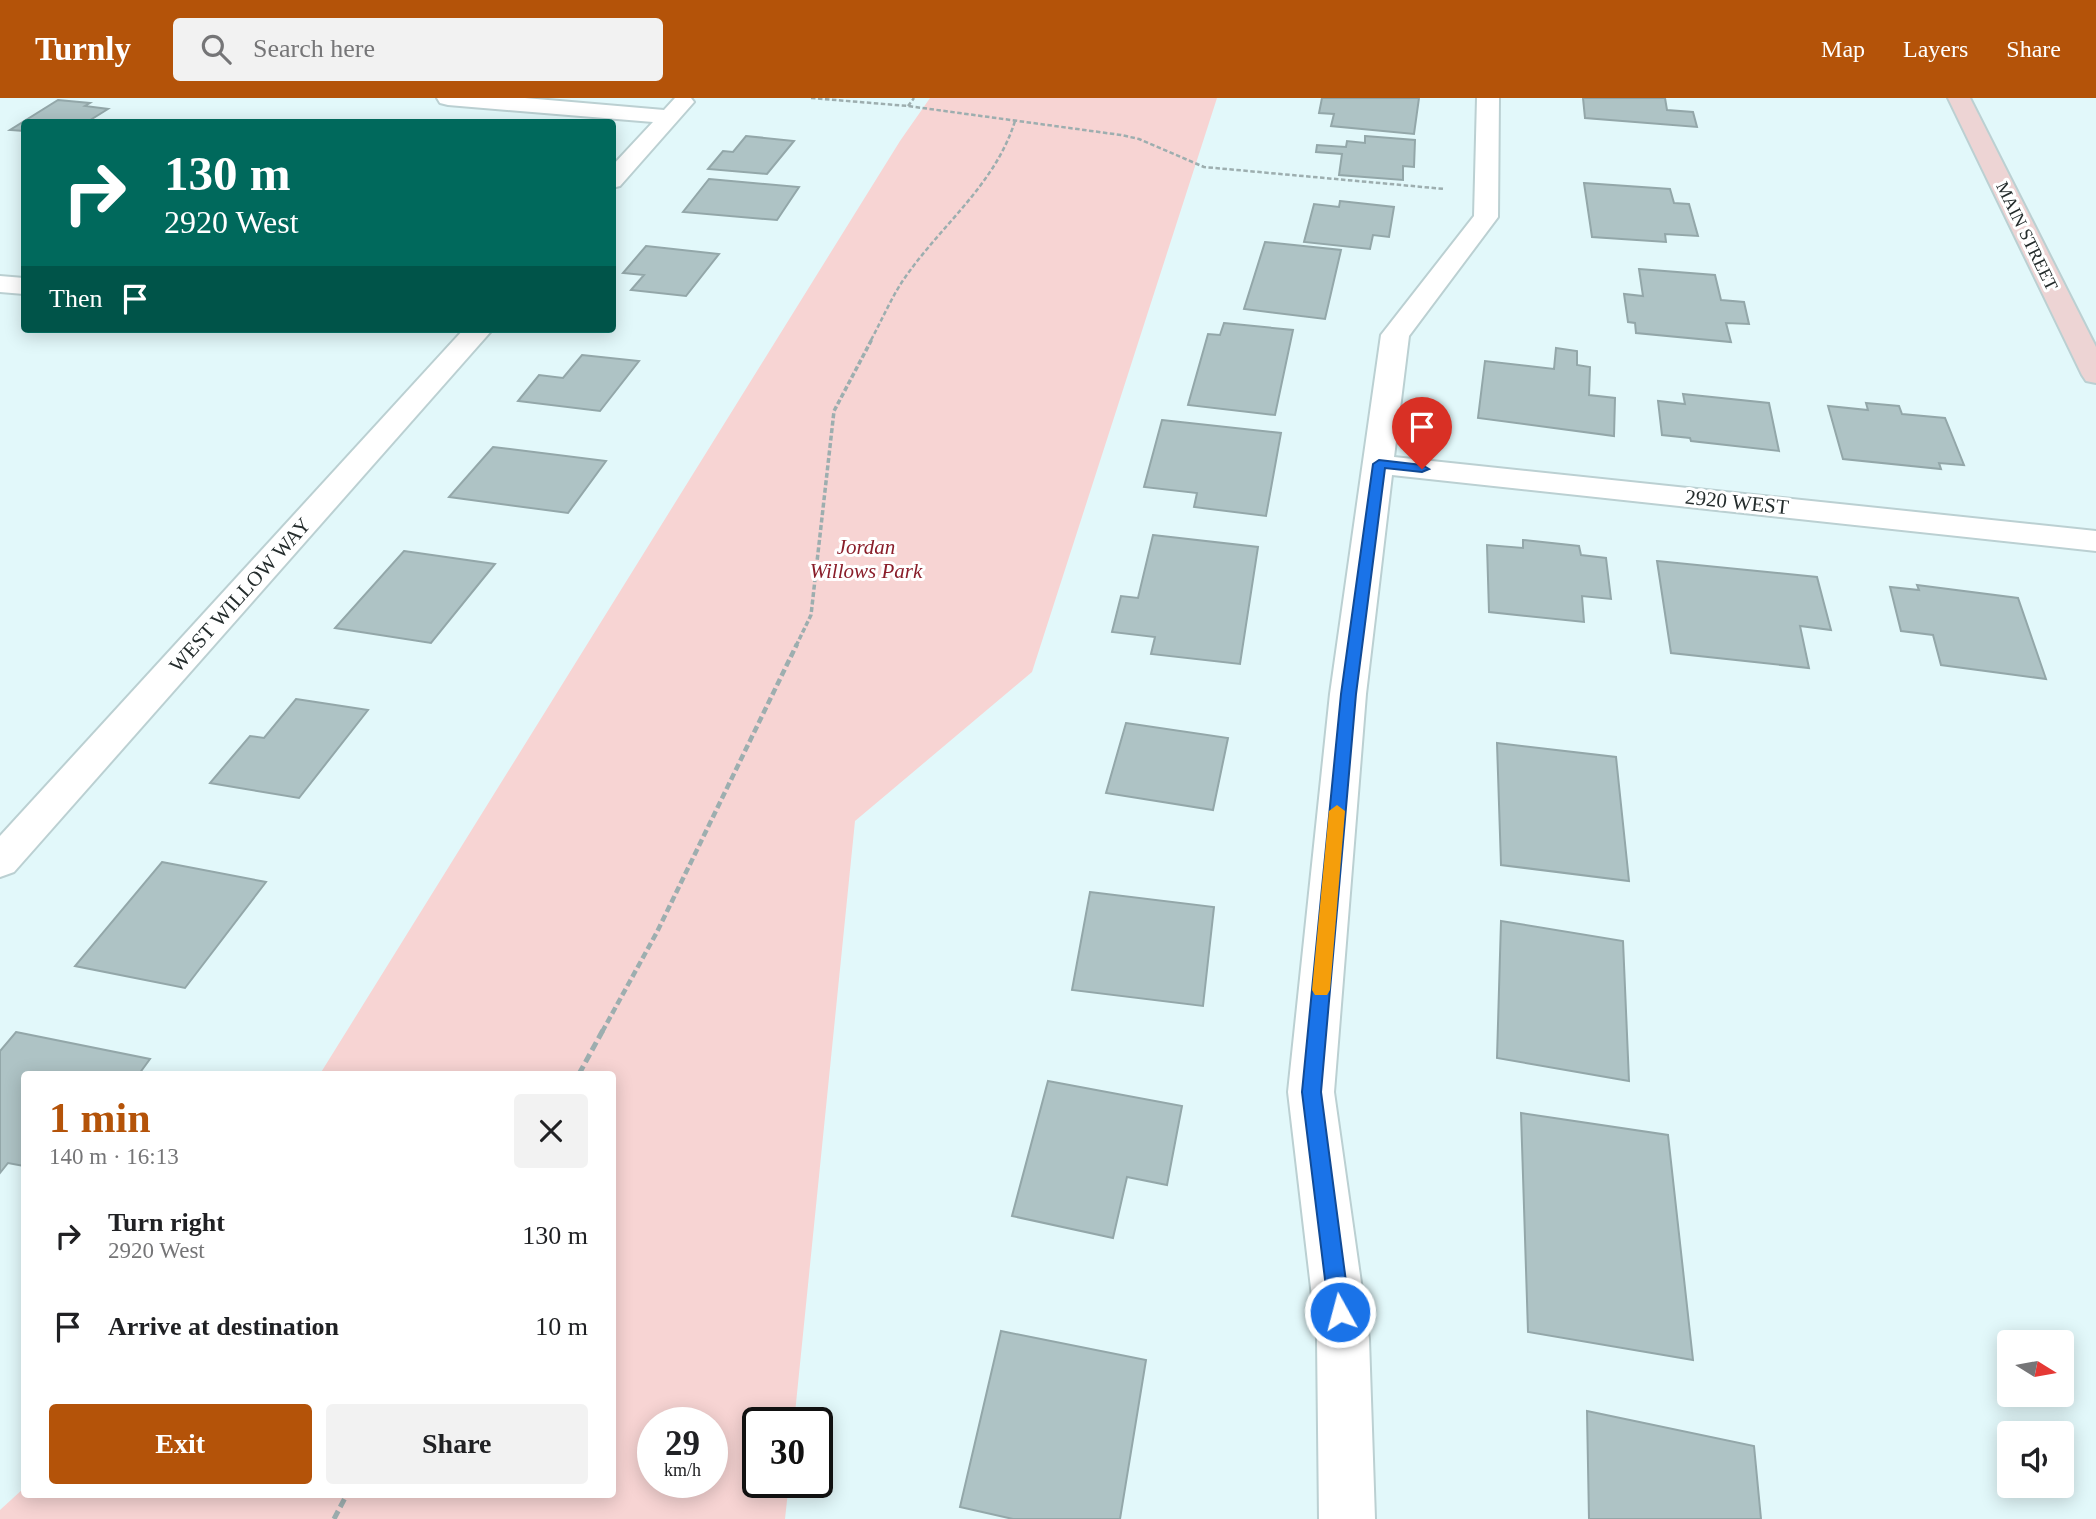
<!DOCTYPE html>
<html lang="en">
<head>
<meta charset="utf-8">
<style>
	:root { --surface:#fff; --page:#f2f2f2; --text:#202124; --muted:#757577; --accent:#b45309 }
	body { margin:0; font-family:"Times New Roman",serif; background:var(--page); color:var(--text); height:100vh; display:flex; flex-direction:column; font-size:26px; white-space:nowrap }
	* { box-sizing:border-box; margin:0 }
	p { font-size:23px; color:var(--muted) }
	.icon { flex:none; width:38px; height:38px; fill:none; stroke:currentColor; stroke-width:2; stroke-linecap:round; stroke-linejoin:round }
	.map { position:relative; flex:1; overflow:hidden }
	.details { position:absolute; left:21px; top:973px; width:595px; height:427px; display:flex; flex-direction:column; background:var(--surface); border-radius:7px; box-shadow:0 4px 18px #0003 }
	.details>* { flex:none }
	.top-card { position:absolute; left:21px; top:21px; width:595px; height:214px; border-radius:7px; box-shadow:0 4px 18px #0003; background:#00695c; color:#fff; overflow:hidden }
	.needle { width:46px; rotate:101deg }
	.buttons { position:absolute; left:1997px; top:1232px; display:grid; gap:14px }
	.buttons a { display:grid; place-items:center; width:77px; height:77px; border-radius:7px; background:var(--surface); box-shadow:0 4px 18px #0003; font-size:35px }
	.speed { position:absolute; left:637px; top:1309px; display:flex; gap:14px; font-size:35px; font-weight:700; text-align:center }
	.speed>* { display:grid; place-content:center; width:91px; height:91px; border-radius:50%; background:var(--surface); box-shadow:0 4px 18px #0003; line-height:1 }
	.speed small { font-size:18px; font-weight:400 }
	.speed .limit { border:4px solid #111; border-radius:10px; background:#fff; color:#111 }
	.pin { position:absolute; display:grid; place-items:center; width:60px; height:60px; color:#fff; margin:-72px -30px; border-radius:50% 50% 50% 0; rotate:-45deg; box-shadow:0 0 7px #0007 }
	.pin .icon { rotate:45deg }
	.me { position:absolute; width:77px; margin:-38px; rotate:353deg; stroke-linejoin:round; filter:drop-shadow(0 0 5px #0008) }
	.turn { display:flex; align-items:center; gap:24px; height:147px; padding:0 28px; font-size:32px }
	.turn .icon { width:91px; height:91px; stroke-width:2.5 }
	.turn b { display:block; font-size:49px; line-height:60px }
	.then { display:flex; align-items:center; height:66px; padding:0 28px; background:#0003; gap:14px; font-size:26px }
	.round { display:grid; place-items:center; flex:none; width:74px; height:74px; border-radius:7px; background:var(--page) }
	.head { display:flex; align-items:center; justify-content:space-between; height:119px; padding:0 28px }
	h1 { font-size:42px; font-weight:600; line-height:52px; color:var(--accent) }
	.primary-button { display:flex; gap:14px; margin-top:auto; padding:14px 28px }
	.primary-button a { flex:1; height:80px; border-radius:7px; background:var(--accent); color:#fff; font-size:28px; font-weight:600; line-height:80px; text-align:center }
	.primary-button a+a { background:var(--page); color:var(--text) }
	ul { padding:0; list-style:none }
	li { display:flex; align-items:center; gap:21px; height:91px; padding:0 28px }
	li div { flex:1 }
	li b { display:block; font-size:26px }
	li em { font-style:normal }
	header { display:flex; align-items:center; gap:42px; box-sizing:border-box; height:98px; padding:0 35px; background:var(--accent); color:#fff }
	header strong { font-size:33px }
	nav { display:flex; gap:38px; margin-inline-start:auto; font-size:24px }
	.search { width:490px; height:63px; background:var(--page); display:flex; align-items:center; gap:18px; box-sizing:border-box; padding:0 24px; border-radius:7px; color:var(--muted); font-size:26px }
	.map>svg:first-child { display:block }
</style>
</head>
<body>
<header>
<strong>Turnly</strong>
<div class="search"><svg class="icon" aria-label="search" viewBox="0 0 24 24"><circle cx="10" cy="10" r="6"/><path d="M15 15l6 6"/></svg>Search here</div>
<nav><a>Map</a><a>Layers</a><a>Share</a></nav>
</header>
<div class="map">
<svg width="2096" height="1421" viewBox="0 0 2096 1421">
	<rect width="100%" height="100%" fill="#e2f8fa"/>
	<!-- green -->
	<path fill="#f7d4d3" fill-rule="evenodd" d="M930,0H1217L1032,574L855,723L794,1325H758V1384H789L785,1421H0V1412L24,1390V1396H612V976H320L900,43ZM653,1325H712V1384H653Z"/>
	<!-- building -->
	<g fill="#aec3c5" stroke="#93a7a9" stroke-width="2">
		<path d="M1322,0H1419L1414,36L1331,28L1334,16L1319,15Z"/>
		<path d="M1583,0H1665L1667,12L1693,14L1697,29L1585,20Z"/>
		<path d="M58,2L90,5L85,8L108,11L87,24H24V33L10,32Z"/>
		<path d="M746,38L794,43L767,76L708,71L723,53L733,54Z"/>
		<path d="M1365,38L1415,42L1414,69L1403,68V82L1339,77L1342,56L1316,54L1317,47L1346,49L1347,43L1365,45Z"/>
		<path d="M709,81L799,89L777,122L683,114Z"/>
		<path d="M1584,85L1670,91L1674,105L1689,106L1698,138L1665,136L1666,144L1592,139Z"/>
		<path d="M1340,103L1394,109L1389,139L1373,137L1370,151L1304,144L1314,106L1339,109Z"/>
		<path d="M1265,144L1341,152L1325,221L1244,211Z"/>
		<path d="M646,148L719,156L686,198L631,192L644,177L623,175Z"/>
		<path d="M1639,171L1715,177L1721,202L1744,204L1749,226L1726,225L1731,244L1636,235L1635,225L1628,224L1624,196L1643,198Z"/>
		<path d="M1224,225L1293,232L1275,317L1188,307L1208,236L1220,237Z"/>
		<path d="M1556,250L1577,253V267L1590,269L1589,297L1615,300L1614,338L1478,320L1485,263L1554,271Z"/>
		<path d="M582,257L639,263L600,313L518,303L539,277L563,280Z"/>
		<path d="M1683,296L1769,305L1779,353L1691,343L1690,340L1662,337L1658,303L1685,306Z"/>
		<path d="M1866,305L1899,308L1902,316L1945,320L1964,367L1939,365L1941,371L1843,361L1828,308L1868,312Z"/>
		<path d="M1162,322L1281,335L1266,418L1194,409L1197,395L1144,389Z"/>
		<path d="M493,349L606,363L568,415L449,399Z"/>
		<path d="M1153,437L1258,449L1240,566L1151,556L1155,539L1112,534L1121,498L1138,500Z"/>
		<path d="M1523,442L1579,448L1581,457L1606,460L1611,501L1582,498L1584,524L1489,514L1487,447L1523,450Z"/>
		<path d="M404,453L495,466L431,545L335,530Z"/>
		<path d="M1657,463L1817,479L1831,532L1800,528L1809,570L1671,555Z"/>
		<path d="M1917,487L2018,500L2046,581L1941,567L1933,537L1901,533L1890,489L1919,492Z"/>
		<path d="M296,601L368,612L299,700L210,685L250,638L264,640Z"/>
		<path d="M1126,625L1228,640L1213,712L1106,695Z"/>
		<path d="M1497,645L1616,659L1629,783L1501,767Z"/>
		<path d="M162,764L266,784L185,890L75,868Z"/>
		<path d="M1090,794L1214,809L1203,908L1072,892Z"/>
		<path d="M1501,823L1623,843L1629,983L1497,960Z"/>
		<path d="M16,934L150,961L139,976H24V1068L8,1065L0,1075V953Z"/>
		<path d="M1048,983L1182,1008L1167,1087L1127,1079L1113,1140L1012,1118Z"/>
		<path d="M1521,1015L1668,1037L1693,1262L1528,1234Z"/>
		<path d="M1001,1233L1146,1262L1120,1421H1013L960,1409Z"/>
		<path d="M1587,1313L1754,1348L1761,1421H1589Z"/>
	</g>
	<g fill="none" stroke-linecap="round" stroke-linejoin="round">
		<!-- street casing -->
		<g stroke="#bbd0d2" stroke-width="4">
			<g id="street">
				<path d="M437,0H525L664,12L675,0H691L694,4L620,88L612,90V68L653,24L448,7L440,5Z"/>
				<path d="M1477,0H1499L1498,119L1409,238L1394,359L2096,433V453L1392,377L1366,596L1334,994L1369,1241L1375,1421H1319L1317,1241L1288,994L1330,596L1381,237L1474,118Z"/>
				<path d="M0,178L24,180V196L0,194Z"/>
				<path d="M464,231H493L14,774L0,779V738Z"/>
			</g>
		</g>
		<!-- secondary casing -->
		<g stroke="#bbd0d2" stroke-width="4">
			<path id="secondary" d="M1948,0H1970L2096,249V285L2086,283L2082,277Z"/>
		</g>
		<!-- path-far3 -->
		<g stroke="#9daeaf" stroke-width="2.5" stroke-dasharray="4.5 2.5" stroke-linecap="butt">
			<path d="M811,0L908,8L1121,37L1139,41L1204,69L1445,91"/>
			<path d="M908,8L914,0"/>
			<path d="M871,242C882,222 891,200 904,181C941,127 995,87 1015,23"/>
		</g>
		<!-- path-far2 -->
		<path stroke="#9daeaf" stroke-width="3.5" stroke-dasharray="5 2.5" stroke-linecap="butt" d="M796,548L811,517L834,313L872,241"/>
		<!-- path-far1 -->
		<path stroke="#9daeaf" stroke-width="4.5" stroke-dasharray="7 3.5" stroke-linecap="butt" d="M602,934L657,834L797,546"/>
		<!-- path -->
		<g stroke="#9daeaf" stroke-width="5" stroke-dasharray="9 4.5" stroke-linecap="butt">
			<path d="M579,976L603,932"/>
			<path d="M334,1421L347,1396"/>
		</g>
		<!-- street -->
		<use href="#street" fill="#fff" fill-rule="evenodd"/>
		<!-- secondary -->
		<use href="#secondary" fill="#edd4d4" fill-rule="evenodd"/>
	</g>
	<!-- route -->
	<path fill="#1a73e8" stroke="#114b97" stroke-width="2" d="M1379,362L1422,367L1429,371L1422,374L1385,370L1356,596L1321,994L1350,1214L1347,1221L1340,1224L1332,1221L1329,1214L1302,994L1341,596L1373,366Z"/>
	<!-- slow -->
	<path fill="#f59e0b" d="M1337,707L1345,713L1330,892L1327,897H1315L1312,892L1329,713Z"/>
	<g text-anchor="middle" stroke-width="6" stroke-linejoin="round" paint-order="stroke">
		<!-- far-street labels -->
		<g font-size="18" fill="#242c2c" stroke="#fff">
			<text transform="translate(2027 138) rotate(64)" y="6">MAIN STREET</text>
		</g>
		<!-- street labels -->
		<g font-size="21" fill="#242c2c" stroke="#fff">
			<text transform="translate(1737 404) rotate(6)" y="7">2920 WEST</text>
			<text transform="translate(240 497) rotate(-48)" y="7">WEST WILLOW WAY</text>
		</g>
		<!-- park labels -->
		<g font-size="21" font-style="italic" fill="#8a1e2a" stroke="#fff">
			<text x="866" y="456">Jordan<tspan x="866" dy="24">Willows Park</tspan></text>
		</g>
	</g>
</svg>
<div class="buttons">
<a><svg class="needle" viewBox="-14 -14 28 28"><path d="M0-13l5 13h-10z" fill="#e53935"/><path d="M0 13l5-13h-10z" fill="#757577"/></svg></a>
<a><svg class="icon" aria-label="sound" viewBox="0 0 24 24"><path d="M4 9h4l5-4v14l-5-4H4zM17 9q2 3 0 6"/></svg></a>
</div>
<div class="speed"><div>29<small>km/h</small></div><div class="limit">30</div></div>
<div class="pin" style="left:1422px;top:371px;background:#d93025"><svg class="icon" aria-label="arrive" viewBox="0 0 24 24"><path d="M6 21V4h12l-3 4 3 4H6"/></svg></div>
<svg class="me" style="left:1340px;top:1214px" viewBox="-20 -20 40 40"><circle r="17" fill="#1a73e8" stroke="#fff" stroke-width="3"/><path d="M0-11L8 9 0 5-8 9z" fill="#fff"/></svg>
<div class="top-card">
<div class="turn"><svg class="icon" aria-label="right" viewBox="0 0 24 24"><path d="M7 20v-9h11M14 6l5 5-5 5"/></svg><div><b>130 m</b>2920 West</div></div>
<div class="then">Then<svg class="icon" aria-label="arrive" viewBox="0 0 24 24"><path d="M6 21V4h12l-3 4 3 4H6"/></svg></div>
</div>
<section class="details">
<div class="head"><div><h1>1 min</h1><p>140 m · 16:13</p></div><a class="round"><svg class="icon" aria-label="close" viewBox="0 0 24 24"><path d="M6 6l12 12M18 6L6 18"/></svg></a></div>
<ul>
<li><svg class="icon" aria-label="right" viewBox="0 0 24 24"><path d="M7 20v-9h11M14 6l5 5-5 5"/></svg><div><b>Turn right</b><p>2920 West</p></div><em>130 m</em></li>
<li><svg class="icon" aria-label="arrive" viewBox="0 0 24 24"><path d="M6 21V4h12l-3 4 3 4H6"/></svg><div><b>Arrive at destination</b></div><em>10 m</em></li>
</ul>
<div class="primary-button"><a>Exit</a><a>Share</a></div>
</section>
</div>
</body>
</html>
